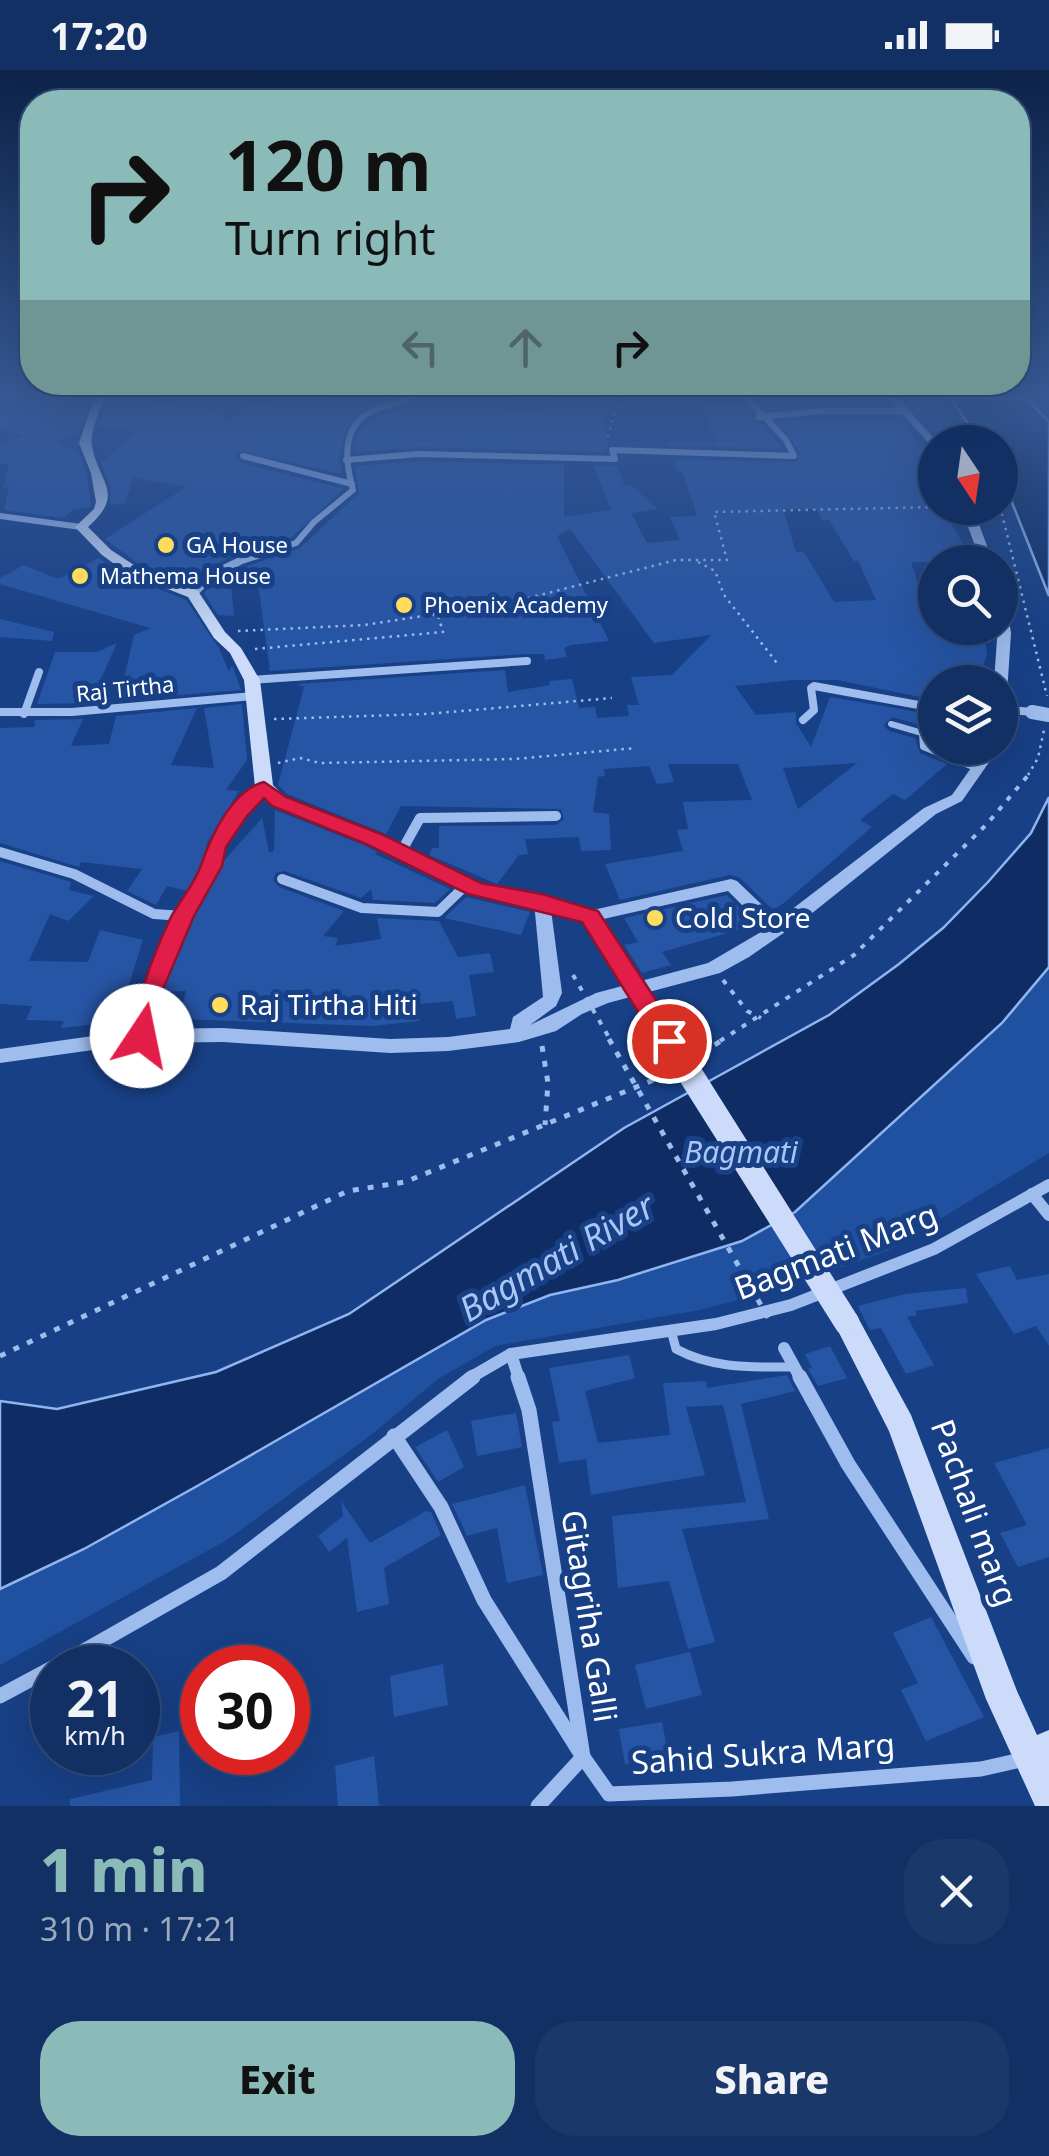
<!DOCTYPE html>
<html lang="en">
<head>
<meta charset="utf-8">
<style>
	:root { --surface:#123064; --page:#1b386a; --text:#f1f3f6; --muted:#9ca9bf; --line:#314b78; --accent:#8bbbb9 }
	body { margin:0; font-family:"Noto Sans",sans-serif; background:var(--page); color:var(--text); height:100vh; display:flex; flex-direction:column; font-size:38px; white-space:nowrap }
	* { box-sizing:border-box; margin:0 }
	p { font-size:32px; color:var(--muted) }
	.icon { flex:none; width:55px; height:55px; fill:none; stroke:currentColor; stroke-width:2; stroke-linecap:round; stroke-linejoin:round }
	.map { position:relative; height:1736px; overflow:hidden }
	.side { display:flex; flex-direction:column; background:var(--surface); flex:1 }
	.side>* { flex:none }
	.hud { position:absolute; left:20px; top:20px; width:1010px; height:305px; border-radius:40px; box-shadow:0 10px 40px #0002,0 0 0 2px var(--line); background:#8bbbb9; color:#111; overflow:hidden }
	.needle { width:65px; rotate:167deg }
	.buttons { position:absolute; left:918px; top:355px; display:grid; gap:20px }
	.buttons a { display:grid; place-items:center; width:100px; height:100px; border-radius:50%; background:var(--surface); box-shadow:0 10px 40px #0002,0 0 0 2px var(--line); font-size:50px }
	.speed { position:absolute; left:30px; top:1575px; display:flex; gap:20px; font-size:50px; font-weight:700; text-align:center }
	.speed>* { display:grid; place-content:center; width:130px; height:130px; border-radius:50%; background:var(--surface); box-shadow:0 10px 40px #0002,0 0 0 2px var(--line); line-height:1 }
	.speed small { font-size:25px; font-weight:400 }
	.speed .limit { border:15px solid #d22; background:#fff; color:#111 }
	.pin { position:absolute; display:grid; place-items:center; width:85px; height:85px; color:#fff; margin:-42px; border:5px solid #fff; border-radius:50%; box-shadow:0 2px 10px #0007 }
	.me { position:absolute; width:110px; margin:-55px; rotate:11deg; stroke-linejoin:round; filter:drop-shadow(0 0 8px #0008) }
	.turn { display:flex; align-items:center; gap:35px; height:210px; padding:0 40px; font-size:45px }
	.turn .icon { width:130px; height:130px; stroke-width:2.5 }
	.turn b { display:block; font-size:70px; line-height:85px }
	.lanes { display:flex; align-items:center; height:95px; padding:0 40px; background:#0003; justify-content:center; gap:50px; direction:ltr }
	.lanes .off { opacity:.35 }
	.round { display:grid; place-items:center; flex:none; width:105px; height:105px; border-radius:40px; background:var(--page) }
	.overview { display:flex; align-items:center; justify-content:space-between; height:170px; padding:0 40px }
	h1 { font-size:60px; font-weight:800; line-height:75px; color:var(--accent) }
	.cta { display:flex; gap:20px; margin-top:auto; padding:20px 40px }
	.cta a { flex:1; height:115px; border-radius:40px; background:var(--accent); color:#111; font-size:40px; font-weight:800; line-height:115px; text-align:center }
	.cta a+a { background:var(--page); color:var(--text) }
	.status { display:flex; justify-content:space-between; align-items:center; height:70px; padding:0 50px; background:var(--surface); direction:ltr }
	.status svg { height:28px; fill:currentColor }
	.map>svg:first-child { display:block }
</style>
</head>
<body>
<div class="status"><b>17:20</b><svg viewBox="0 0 49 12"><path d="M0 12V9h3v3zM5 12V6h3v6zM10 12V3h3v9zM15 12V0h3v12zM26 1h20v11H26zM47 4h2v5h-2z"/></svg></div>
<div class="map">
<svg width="1049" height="1736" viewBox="0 0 1049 1736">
	<rect width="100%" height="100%" fill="#184086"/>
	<!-- green -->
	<path fill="#2050a0" d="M1049,897V1083L887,1181L779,1219L700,1240L495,1276L438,1309L371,1365L227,1470L0,1595V1519L84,1479L199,1415L486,1249L550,1225L619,1210L742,1171L795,1142L1002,953Z"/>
	<!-- water -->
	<g fill="#0f2d64" stroke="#90b5f0" stroke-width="2.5">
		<path d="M950,328H1026L1049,352V526L1000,402V372H981Z"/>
		<path d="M1049,727V897L1002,953L795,1142L742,1171L618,1210L550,1225L486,1250L199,1415L84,1479L0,1519V1331L57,1339L216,1302L349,1244L624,1058L829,945L899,894L943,858L988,812L1031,763Z"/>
	</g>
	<!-- building -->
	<g fill="#2655a5" fill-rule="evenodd">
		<path d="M0,328H90L78,364L56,372L79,383L87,404L91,437L73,439L64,448L4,440L9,417L3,418L10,392L0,395V374L24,366L0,358Z"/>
		<path d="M107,328H162L155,333L217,341L228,353L250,332L388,328L362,339L346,358L339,390L342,404L239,381L236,387L241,393L344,419L292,467L228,488L209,498L192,515L139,494L105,469L186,417L133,408L125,433L110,435L111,418L101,393L136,361L98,358Z"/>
		<path d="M417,328L511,329L507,342L545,344L550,328H600L608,374L605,382L419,377L354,382L358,364L370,350L413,334Z"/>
		<path d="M756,328H843L845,332L883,331L885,334L767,339Z"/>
		<path d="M700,332L742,333L752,344L753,352L761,354L783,379L669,375V372L716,373Z"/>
		<path d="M822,348H895L933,388L922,389L935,410V438H939L956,461L972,492H911L923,528L935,537V560L984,563L987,584L978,612H935V630L837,610H793L735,616L756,645L796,642V653L811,677L830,627L935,645V674L930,672L924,656L892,647L884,655L889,661L915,668L920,683L947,694L905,730L893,724L860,750L872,757L784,833L773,840L740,808L730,805L620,830L605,794L683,781L677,760L688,759L683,732L752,730L738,694H668L674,712L657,714L649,696L604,699L605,706L598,707L593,742L609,744L611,780L581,781L579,767L525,769L528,784L519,785L497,814L429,785L432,778H439V756L556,755L564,749L561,739L401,736L386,764L287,724L278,715L304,617L297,614L505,600L508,622L550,615L549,611L572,609L579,638L595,637L597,648L629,646L627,635H639L631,607L672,605L711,565L654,573L570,459L557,466L609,571L571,575L564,578L567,587L545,590L544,584H526L270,601L258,513L231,516L234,546L218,545L204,523L217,510L242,498L300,478L359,423L355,396L419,391L571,395H564V447L611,440L593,395L617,396L625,417L631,415L658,439L631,443L647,473L680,470L670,447L697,446L682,401H676V390L671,389L796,392L800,383L779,352ZM783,439H817L822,450H829L854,491H858L876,530L834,532L804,482H796ZM857,693L798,739L783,698Z"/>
		<path d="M99,488L126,506L186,530L219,578L229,602L232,595L241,620L119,630L134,565L150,558L0,514V508L24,495L58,509Z"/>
		<path d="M0,549L54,562L52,571L0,567Z"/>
		<path d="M117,573L90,633L37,634L55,582H97Z"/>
		<path d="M242,634L247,690L226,720L239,721L207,773L204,794L187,821L167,816L156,835L127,821L142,799L81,792L79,797L0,773V658L34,657L35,650L83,649L71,676L109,674L116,646L197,638L171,695L214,698L204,638Z"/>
		<path d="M275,740L366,776L377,782L375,784L450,819L435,833L373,830L371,819L361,828L284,801L276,803L273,810L279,817L344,841L323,866L338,868L335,876L381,869L377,848L439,851L458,887L490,883L494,902L469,905L476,946L456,949L453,931L419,934V951L372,956L178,949L186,921L160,922L191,850L221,794L262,748L269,782L274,781Z"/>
		<path d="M0,791L71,812L69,820L94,826L68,851L50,844L29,891L88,892L100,860L143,870L117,952L61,958L64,951L26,950L32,936L0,934Z"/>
		<path d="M727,825L756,855L662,882L671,895L642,903L624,875L638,872L624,848Z"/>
		<path d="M466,827L530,842L521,865L444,848Z"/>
		<path d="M1010,1196L1017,1210L1049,1204V1276L1036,1256L1014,1264L976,1204Z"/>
		<path d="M966,1218L968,1233L915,1241L917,1245L907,1247L934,1295L906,1304L881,1258L870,1260L858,1236L905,1224Z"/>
		<path d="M830,1276L847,1308L818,1316L808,1299L812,1298L805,1284Z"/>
		<path d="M629,1285L635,1308L585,1321L598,1373L670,1365L663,1313L706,1311L707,1318L787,1305L795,1321L741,1334L769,1449L682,1459L715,1572L688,1579L669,1511L618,1518L612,1446L746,1432L723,1335L686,1337L705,1405L591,1425L586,1389L559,1393L552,1352L560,1351L549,1298Z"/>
		<path d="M516,1343L522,1377L477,1386L471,1351Z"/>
		<path d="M447,1360L464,1397L438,1412L415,1377Z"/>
		<path d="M1049,1378V1487L1018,1497L1000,1463L1027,1455L994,1393Z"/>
		<path d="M525,1415L543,1505L507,1513L497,1458L467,1466L452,1434Z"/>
		<path d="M341,1431L370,1473L426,1441L431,1442L441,1465L384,1498L389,1534L357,1542L347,1468L329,1482L318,1466L343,1446Z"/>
		<path d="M931,1547L984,1647L926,1671L901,1620L918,1613L893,1563Z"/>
		<path d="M690,1582L702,1625L646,1639L635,1595Z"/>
		<path d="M443,1594L448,1635L394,1647L390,1606Z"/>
		<path d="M662,1652L669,1688L625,1694L619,1659Z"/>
		<path d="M179,1661L180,1736H70V1729L152,1710L153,1667Z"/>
		<path d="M374,1686L379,1736H338L335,1696Z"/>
	</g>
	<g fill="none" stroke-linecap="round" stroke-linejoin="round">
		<!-- path-far2 -->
		<g stroke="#9ebced" stroke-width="2.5" stroke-dasharray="2.5 5" stroke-linecap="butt">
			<path d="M608,367L619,328"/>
			<path d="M1000,436L1047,626"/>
			<path d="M698,492L715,501L724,525L777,593"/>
			<path d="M238,561L364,555L509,533L676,490H727L714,442L935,437"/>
			<path d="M255,579L443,562L437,542"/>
			<path d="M274,649L427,644L612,628"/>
			<path d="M278,693L300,688L320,693L515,689L636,678"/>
			<path d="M1028,705L1038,688L1044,660"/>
		</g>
		<!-- path-far1 -->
		<g stroke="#9ebced" stroke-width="4" stroke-dasharray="5 8" stroke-linecap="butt">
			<path d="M723,910L747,941L761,948"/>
			<path d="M720,971L854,885L987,754L1030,703"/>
		</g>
		<!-- path -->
		<g stroke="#9ebced" stroke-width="5" stroke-dasharray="6 9" stroke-linecap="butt">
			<path d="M542,976L548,1013L545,1055"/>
			<path d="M702,983L724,969"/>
			<path d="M0,1286L348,1121L405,1112L663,1006"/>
		</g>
		<!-- service-far1 -->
		<path stroke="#9ebced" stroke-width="6" d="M891,654L922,663L923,677L978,699"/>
		<!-- service -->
		<path stroke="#9ebced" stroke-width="9" d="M671,1260L676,1279C713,1299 752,1297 793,1297"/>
		<!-- minor-far4 -->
		<g stroke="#9ebced" stroke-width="6">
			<path d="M758,347L822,341H905"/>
			<path d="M243,386L352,414"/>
			<path d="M346,390L419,384L615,389L612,380L794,386L786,370L747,328"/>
			<path d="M0,446L81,457"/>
			<path d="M230,495L296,473L314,452L353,420C344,387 341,352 379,338C390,334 400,333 410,328"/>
		</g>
		<!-- minor-far3 -->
		<g stroke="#9ebced" stroke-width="8">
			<path d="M193,524L213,504L238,492"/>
			<path d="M252,610L527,591"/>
			<path d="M0,642H72L253,626"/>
			<path d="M24,644L39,602"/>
			<path d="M803,650L814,640L811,618L814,616L935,638"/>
		</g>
		<!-- minor-far2 -->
		<g stroke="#9ebced" stroke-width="10">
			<path d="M0,782L74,804L154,844L183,846"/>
			<path d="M401,782L420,748L556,746"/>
			<path d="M282,809L362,838L438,842L464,817L459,814"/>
			<path d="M143,966L151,919L183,846L212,797L215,777L240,741L264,717"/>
		</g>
		<!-- minor-far1 -->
		<g stroke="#9ebced" stroke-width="12">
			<path d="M1032,1124L1049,1145"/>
			<path d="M784,1278L801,1309"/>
			<path d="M511,1284L519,1309"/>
			<path d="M468,1309L511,1284L716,1254L791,1235L934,1179L1049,1115"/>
		</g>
		<!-- minor -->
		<g stroke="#9ebced" stroke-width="15">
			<path d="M800,1307L848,1394L974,1587"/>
			<path d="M394,1366L441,1437L484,1530L583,1687L529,1340L518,1307"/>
			<path d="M54,1598L221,1503L473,1307"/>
			<path d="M0,1626L52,1598"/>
			<path d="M538,1736L583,1687L609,1724L732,1719L981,1699L1025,1689"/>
		</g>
		<!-- tertiary -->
		<g fill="#9ebced" fill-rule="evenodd">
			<path d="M888,328H898L937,372L935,380Z"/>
			<path d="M961,438H973L993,492H981Z"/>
			<path d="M1000,526L1006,530L1011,563L1007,624L1000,628V612H994Z"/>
			<path d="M1000,635L1032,638L1039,642L1032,646L1000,643Z"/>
			<path d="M985,678H999L962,731L936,744L811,844L749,887L720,903L608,933L582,944L556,961L519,972L448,981L390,983L223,972L143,973L0,993V979L143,959L223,958L390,969L448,967L510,959L513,947L543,927L534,832L542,826L550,832L562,923L556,936L530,955L596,923L708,893L766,859L728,821L590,852L581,846L584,842L731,809L737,811L778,850L924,738L952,725Z"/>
		</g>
		<!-- secondary -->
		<g fill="#cbdbf9" fill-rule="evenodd">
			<path d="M94,328H104C100,341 89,363 92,376C99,414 126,423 88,457L111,480L137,497L198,521L225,562L241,578L260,610L273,715L285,727L380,765L481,814L597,841L620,877L617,882H603L583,851L468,824L368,773L273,735L255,717L244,610L230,583L214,568L188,527L127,503L102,485L75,457L94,439L96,432L91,403L79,373Z"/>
			<path d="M847,1241L856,1244L911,1345L1017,1621L1037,1665L1049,1660V1736H1035L986,1629L889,1361L834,1253L838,1244Z"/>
		</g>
		<!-- path-bridge-far1 -->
		<path stroke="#9ebced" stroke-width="4" stroke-dasharray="5 8" stroke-linecap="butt" d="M573,905L611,971"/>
		<!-- path-bridge -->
		<path stroke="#9ebced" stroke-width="5" stroke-dasharray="6 9" stroke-linecap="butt" d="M609,969L770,1251"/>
		<!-- tertiary-bridge -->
		<path stroke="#9ebced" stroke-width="14" d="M1032,642L1049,645"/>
		<!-- secondary-bridge-far1 -->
		<path stroke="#cbdbf9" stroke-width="19" d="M610,877L669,971"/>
		<!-- secondary-bridge -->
		<path stroke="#cbdbf9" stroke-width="25" d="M668,969L847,1253"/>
	</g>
	<!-- sky -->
	<linearGradient id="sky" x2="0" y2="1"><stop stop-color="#0d234a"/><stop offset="0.57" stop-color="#375995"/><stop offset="1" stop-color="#375995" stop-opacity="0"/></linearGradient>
	<rect width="1049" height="571" fill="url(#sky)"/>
	<!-- route -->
	<path fill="#e11d48" stroke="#92132f" stroke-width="2.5" d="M264,712L286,727L381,764L481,813L542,824L598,841L678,964L681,971L678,977H660L582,852L468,824L366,774L272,736L264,728L247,746L226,777L222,796L194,846L163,919L155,966L151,972H134L130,966C139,924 152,887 170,849C179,831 195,814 201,795C211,767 231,721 264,712Z"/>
	<!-- markers -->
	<g fill="#ffdc5a" stroke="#184086" stroke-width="4">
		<circle cx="166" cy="475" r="10"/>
		<circle cx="80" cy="506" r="10"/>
		<circle cx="404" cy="535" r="10"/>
		<circle cx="655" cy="848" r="10"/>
		<circle cx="220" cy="935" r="10"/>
	</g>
	<g text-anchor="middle" stroke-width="10" stroke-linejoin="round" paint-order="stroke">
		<!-- far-poi labels -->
		<g font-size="22" fill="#fff" stroke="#184086" text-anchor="start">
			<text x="186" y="483">GA House</text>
			<text x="100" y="514">Mathema House</text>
			<text x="424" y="543">Phoenix Academy</text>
		</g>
		<!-- far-street labels -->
		<g font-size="22" fill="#fff" stroke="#184086">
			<text transform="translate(125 619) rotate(-6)" y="8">Raj Tirtha</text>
		</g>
		<!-- poi labels -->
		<g font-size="28" fill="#fff" stroke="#184086" text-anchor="start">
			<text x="675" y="858">Cold Store</text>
			<text x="240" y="945">Raj Tirtha Hiti</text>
		</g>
		<!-- water labels -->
		<g font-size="30" font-style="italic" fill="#a9c6f5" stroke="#184086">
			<text x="741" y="1093">Bagmati</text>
		</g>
		<!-- near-street labels -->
		<g font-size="32" fill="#fff" stroke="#184086">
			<text transform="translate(836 1182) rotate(-21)" y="11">Bagmati Marg</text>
			<text transform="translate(974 1443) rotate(70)" y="11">Pachali marg</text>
			<text transform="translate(589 1546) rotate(81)" y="11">Gitagriha Galli</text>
			<text transform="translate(763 1684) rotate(-4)" y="11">Sahid Sukra Marg</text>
		</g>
		<!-- near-water labels -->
		<g font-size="35" font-style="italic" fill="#a9c6f5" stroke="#184086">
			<text transform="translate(557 1188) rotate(-30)" y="12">Bagmati River</text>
		</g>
	</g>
</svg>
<div class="buttons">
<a><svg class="needle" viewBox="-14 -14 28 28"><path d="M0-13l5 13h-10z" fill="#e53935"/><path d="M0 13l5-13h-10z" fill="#9ca9bf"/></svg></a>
<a><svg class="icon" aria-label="search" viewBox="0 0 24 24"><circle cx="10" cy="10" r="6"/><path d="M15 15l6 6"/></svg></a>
<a><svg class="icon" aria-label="layers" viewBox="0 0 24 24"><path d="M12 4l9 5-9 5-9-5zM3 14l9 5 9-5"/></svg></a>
</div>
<div class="speed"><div>21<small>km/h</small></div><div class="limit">30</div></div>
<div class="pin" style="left:669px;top:971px;background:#d93025"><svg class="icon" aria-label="arrive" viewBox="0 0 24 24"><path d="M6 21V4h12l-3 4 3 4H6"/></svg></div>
<svg class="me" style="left:142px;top:966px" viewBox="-20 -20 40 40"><circle r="19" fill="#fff"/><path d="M0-13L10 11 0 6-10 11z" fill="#e11d48"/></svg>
<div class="hud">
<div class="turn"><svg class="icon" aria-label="right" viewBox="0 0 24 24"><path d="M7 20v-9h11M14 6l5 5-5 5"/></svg><div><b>120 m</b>Turn right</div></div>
<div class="lanes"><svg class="icon off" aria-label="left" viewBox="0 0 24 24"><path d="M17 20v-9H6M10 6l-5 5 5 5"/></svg><svg class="icon off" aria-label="ahead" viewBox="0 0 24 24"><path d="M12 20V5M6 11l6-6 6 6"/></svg><svg class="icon" aria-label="right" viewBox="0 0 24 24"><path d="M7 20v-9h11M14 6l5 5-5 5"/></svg></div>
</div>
</div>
<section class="side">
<div class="overview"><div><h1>1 min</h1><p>310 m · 17:21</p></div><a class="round"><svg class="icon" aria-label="close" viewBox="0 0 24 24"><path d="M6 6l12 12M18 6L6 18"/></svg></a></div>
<div class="cta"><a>Exit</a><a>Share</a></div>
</section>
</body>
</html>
